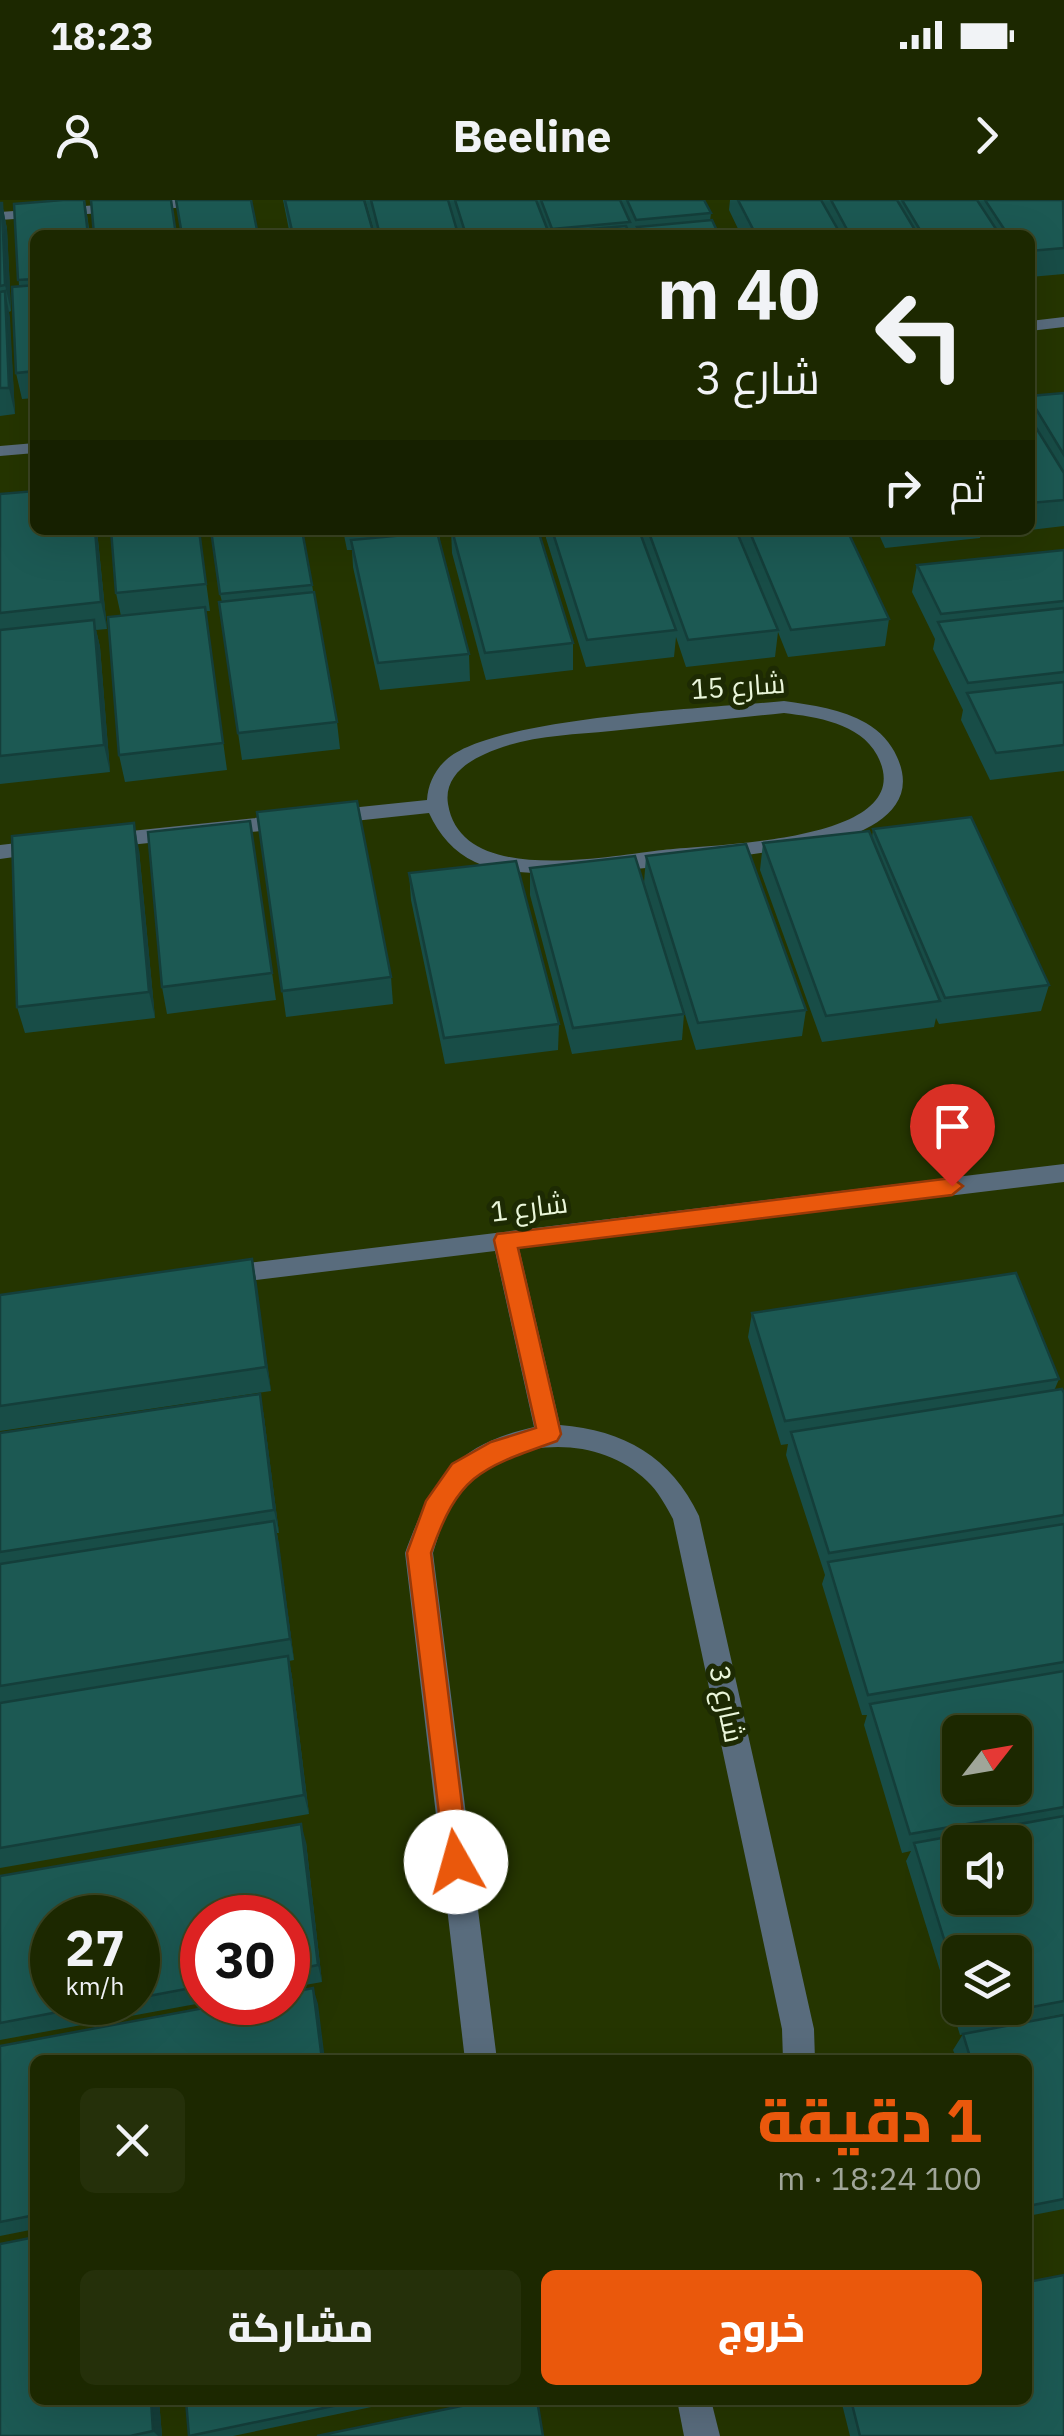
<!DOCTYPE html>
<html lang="ar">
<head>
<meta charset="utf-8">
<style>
	:root { --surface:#1c2800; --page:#25300a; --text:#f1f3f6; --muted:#a0a699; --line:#3a4422; --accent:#ea580c }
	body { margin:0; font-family:"IBM Plex Sans",Cairo,sans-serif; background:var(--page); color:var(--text); direction:rtl; height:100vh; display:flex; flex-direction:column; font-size:38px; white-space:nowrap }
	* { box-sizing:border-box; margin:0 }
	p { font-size:32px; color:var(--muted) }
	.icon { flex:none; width:55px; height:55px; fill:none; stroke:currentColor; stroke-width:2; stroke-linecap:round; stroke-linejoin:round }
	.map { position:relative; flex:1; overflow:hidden; direction:ltr }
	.sheet { position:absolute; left:30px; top:1855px; width:1002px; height:350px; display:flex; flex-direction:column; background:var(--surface); border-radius:15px; box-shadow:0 10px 40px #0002,0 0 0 2px var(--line); direction:rtl }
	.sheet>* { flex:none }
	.guide { position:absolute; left:30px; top:30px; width:1005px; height:305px; border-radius:15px; box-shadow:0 10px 40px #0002,0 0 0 2px var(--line); direction:rtl; background:#1c2800; color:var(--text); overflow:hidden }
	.needle { width:65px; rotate:59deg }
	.buttons { position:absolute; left:942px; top:1515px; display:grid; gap:20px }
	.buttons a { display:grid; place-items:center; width:90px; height:90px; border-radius:15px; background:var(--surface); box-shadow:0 10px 40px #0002,0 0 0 2px var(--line); font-size:50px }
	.speed { position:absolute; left:30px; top:1695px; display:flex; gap:20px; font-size:50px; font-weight:700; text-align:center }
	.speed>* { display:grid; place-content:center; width:130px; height:130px; border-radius:50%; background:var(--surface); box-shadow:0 10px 40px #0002,0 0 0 2px var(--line); line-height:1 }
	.speed small { font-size:25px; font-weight:400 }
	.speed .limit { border:15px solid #d22; background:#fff; color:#111 }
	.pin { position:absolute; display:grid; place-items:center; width:85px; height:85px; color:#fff; margin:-102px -42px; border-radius:50% 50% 50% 0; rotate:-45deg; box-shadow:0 0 10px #0007 }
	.pin .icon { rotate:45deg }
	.me { position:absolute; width:110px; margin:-55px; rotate:353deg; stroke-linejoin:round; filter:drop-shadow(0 0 8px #0008) }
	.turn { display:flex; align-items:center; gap:35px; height:210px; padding:0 50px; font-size:45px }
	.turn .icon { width:130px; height:130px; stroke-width:2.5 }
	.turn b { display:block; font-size:70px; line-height:85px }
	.then { display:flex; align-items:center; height:95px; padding:0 50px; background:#0003; gap:20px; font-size:38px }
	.round { display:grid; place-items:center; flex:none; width:105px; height:105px; border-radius:15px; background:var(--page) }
	.headline { display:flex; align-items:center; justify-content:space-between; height:170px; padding:0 50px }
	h1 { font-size:60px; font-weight:800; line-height:75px; color:var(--accent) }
	.action { display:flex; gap:20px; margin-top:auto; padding:20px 50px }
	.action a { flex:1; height:115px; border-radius:15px; background:var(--accent); color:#fff; font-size:40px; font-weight:800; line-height:115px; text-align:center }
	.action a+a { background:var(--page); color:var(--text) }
	.status { display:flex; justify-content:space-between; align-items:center; height:70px; padding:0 50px; background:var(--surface); direction:ltr }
	.status svg { height:28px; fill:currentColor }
	header { display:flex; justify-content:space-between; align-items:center; height:130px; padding:0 50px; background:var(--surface); font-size:45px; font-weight:800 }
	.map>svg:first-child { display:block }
</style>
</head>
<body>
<div class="status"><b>18:23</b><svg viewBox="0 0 49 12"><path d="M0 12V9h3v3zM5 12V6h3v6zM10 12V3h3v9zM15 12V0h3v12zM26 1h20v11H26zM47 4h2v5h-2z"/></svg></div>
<header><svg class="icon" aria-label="forward" viewBox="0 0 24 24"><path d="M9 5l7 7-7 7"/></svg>Beeline<svg class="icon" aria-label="person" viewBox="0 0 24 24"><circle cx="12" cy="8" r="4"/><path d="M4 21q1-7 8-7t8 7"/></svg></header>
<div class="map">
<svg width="1064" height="2236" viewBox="0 0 1064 2236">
	<rect width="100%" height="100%" fill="#253500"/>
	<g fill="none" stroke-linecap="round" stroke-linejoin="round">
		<!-- street -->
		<g fill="#596c7d" fill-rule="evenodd">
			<path d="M169,0H240L233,4L0,20V12Z"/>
			<path d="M1064,117V127L1030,131V121Z"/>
			<path d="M35,243V253L0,256V246Z"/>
			<path d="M784,501C812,505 842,509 866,523C880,531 891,543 897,557C921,609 867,632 826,644C747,653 541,693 475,662C454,652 439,635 429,613L102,648L92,641L102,634L427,600C428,585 434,571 446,560C492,517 713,508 784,501ZM784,513C816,517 860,523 877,555C924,643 711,644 663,650C607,656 461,687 448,604C444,579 464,563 485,554C523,536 569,535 611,531C669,525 726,519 784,513Z"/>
			<path d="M43,640L50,642L53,647L50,652L0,659V645Z"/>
			<path d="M1064,964V982L519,1048L560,1225C624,1230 671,1257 699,1316L814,1829L815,1860H783L782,1829L673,1319C666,1306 658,1291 647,1281C597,1233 505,1236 461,1290C446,1308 440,1331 433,1353L497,1860H465L405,1353C432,1279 455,1245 534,1227L495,1051L223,1084L214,1081L211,1074L214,1067Z"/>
			<path d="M677,2200H711L720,2236H684Z"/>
		</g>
	</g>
	<!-- wall -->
	<g fill="#184d47" fill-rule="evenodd">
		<path d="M63,0H85L90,35H35V198L22,199L16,173L12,87L19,86L14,4Z"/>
		<path d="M283,0H364L374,35H290Z"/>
		<path d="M365,0H704L711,13L710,21L719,35H375Z"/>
		<path d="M730,0H1064V74L1030,77V35H741L729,10Z"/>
		<path d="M0,3H2L7,29L11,111L9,112L15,214L0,216Z"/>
		<path d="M1064,193V326L1030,330V196Z"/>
		<path d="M0,294L97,330L107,429L96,430L100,447L110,572L0,584Z"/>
		<path d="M199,330L210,411H205L227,570L125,582L119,555L121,416L116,393Z"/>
		<path d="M302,330L337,522L340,549L242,560L219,402H222L220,394Z"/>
		<path d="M343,330H440V341L469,454L470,481L380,490L353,367L352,350H347Z"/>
		<path d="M451,330H538L573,443V470L486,480L452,353Z"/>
		<path d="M546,330H847L889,419L885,446L788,457L778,432L775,457L686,467L676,437L674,457L586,467L546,338Z"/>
		<path d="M877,330H982L980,338L885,348Z"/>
		<path d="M986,330H1025L988,334Z"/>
		<path d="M1064,350V571L990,580L961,520L963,510L933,449L935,439L912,392L917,365Z"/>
		<path d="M257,612L391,777L393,804L286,817Z"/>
		<path d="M250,621L276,800L167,814L162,787Z"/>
		<path d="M873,629L1049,785L1041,811L939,824L936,818L934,827L822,842L760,670L763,643L872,637Z"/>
		<path d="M139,650L155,818L25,833L17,807Z"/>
		<path d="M646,656L806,810L802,836L696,850L644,683Z"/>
		<path d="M530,668L684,814L682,840L572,854L530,695Z"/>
		<path d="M409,673L559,824L558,850L445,864L411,700Z"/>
		<path d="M252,1059L271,1191L0,1231V1095Z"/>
		<path d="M752,1113L1059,1179L1054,1191L1064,1193V1814L960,1835L906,1661L911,1651L902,1653L864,1525L867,1515H862L822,1384L825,1375L786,1255L788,1244L781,1245L748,1137ZM960,1752L1015,1808H960Z"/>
		<path d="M260,1194L264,1217L279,1333H277L294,1460L289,1461L292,1477L309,1614L0,1668V1233Z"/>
		<path d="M306,1642L322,1782L288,1788V1718H202V1802H207L0,1840V1676ZM138,1718V1802H52Z"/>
		<path d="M318,1804L35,1860V2029L0,2036V1846Z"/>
		<path d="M1064,1815V2009L1028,2016V1860H957L953,1850L963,1834Z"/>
		<path d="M35,2200H159L162,2236H0Z"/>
		<path d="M186,2200H405L233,2236H189Z"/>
		<path d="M841,2200H1028L1064,2236H850Z"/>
	</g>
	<!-- shaded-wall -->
	<g fill="#143e3a">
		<path d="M2,3L7,29L11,111L5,85Z"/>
		<path d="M5,91L10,117L15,214L9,188Z"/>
		<path d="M95,330H97L107,429L101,402Z"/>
		<path d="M94,420L100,447L110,572L104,545Z"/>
		<path d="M134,623L139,650L155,818L149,792Z"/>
		<path d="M252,1059L257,1084L271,1191L266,1167Z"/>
		<path d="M260,1194L264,1217L279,1333L274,1310Z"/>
		<path d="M274,1321L279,1343L294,1460L290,1439Z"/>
		<path d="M288,1456L292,1477L309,1614L304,1595Z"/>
		<path d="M301,1624L306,1642L322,1782L318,1765Z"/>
		<path d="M313,1788L318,1804L325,1860H322Z"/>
		<path d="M151,2200H159L162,2236H158L153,2231Z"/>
	</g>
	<!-- building -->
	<g fill="#1c5953" stroke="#143e3a" stroke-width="2.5" fill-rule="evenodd">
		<path d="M63,0H84L88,35H35V79L18,80L14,4Z"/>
		<path d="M91,0H171L176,35H94Z"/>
		<path d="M176,0H251L258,35H182Z"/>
		<path d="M285,0H364L374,35H293Z"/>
		<path d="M371,0H448L458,34L380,35Z"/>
		<path d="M455,0H536L548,31L497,35H466Z"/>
		<path d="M541,0H620L630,22L552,29Z"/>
		<path d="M627,0H704L711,13L636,20Z"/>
		<path d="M738,0H821L841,35H756Z"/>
		<path d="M831,0H897L918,35H850Z"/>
		<path d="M902,0H977L1000,35H923Z"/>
		<path d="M985,0H1063L1064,48L1030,51V35H1008Z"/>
		<path d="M0,3H2L5,85L0,86Z"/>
		<path d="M712,20L719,35H641L637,27Z"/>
		<path d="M626,26L630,35H555L554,32Z"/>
		<path d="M35,85V171L16,173L12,87Z"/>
		<path d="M5,91L9,188H0V92Z"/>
		<path d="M1064,193V255L1030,199V196Z"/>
		<path d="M1030,218L1064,273V300L1030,303Z"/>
		<path d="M35,291V330H95L101,402L0,413V294Z"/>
		<path d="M111,330H199L206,384L116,393Z"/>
		<path d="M211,330H302L312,385L220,394Z"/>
		<path d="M452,330H538L573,443L485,453Z"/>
		<path d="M552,330H639L676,430L587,440Z"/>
		<path d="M648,330H736L778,430L688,440Z"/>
		<path d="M749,330H847L889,419L791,430Z"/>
		<path d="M437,332L469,454L378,463L351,340Z"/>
		<path d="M1064,350V401L941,414L917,365Z"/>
		<path d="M314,392L337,522L238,533L219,402Z"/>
		<path d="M205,407L223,543L119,555L108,417Z"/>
		<path d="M1064,408V472L968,483L938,422Z"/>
		<path d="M94,420L104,545L0,556V430Z"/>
		<path d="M1064,482V545L996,553L967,493Z"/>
		<path d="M357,601L391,777L282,791L257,612Z"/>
		<path d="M971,617L1049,785L945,798L873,629Z"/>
		<path d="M250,621L272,773L162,787L148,632Z"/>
		<path d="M134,623L149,792L17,807L12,636Z"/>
		<path d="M869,631L940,801L826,816L763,643Z"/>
		<path d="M746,644L806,810L698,823L646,656Z"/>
		<path d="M635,656L684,814L573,828L530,668Z"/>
		<path d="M516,661L559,824L444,838L409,673Z"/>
		<path d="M252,1059L266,1167L0,1206V1095Z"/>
		<path d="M1016,1073L1059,1179L785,1221L752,1113Z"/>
		<path d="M1062,1189L1064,1193V1315L829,1353L791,1232Z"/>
		<path d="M260,1194L274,1310L0,1352V1233Z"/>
		<path d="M274,1321L290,1439L0,1486V1364Z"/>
		<path d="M1064,1324V1462L868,1495L828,1362Z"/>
		<path d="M288,1456L304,1595L0,1648V1503Z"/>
		<path d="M1064,1471V1607L910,1634L870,1504ZM960,1532H1015V1588H960Z"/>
		<path d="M1064,1616V1801L969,1819L965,1808H1015V1752H960V1790L914,1643ZM960,1642H1015V1698H960Z"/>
		<path d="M301,1624L318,1765L288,1771V1718H202V1786L138,1798V1718H52V1802H111L0,1823V1676Z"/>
		<path d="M313,1788L322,1860H35V2015L0,2022V1846L236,1802H288V1793Z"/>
		<path d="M1064,1815V1999L1028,2006V1860H971L963,1834Z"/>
		<path d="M35,2037V2200H151L153,2231L130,2236H0V2044Z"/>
		<path d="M1064,2075V2236H860L851,2200H1028V2082Z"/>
		<path d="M186,2200H362L189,2236Z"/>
		<path d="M490,2200H537L543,2236H317Z"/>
	</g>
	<!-- route -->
	<path fill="#ea580c" stroke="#983908" stroke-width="2.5" d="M952,978L963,986L952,995L518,1048L561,1234L557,1241C481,1268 459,1273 431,1353L469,1662L465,1671L456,1675L446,1671L407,1353L426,1301L452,1264L491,1242L536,1228L494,1040L497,1034Z"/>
	<g text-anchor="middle" stroke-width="10" stroke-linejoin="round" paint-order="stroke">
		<!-- street labels -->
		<g font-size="28" fill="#eaf6da" stroke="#1d2a03">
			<text transform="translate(738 486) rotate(-4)" y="10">شارع 15</text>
			<text transform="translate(529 1007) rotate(-7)" y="10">شارع 1</text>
			<text transform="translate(727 1504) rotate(78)" y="10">شارع 3</text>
		</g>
	</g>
</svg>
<div class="buttons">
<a><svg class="needle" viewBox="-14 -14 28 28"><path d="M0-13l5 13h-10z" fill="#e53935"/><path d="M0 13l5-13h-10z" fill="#a0a699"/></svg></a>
<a><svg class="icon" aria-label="sound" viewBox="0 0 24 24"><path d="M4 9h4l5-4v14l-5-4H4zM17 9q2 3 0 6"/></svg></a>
<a><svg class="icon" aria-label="layers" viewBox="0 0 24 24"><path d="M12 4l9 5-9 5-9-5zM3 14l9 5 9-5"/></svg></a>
</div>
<div class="speed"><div>27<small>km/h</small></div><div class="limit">30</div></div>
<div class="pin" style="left:952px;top:986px;background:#d93025"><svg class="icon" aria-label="arrive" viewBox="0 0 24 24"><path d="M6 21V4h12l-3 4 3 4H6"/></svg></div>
<svg class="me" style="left:456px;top:1662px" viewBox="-20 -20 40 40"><circle r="19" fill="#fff"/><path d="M0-13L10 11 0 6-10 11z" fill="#ea580c"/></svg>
<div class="guide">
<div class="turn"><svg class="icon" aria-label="left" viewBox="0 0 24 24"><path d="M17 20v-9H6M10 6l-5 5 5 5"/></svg><div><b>40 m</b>شارع 3</div></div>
<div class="then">ثم<svg class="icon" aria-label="right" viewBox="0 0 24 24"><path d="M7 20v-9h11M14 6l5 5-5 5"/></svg></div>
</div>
<section class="sheet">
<div class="headline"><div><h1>1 دقيقة</h1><p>100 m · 18:24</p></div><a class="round"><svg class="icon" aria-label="close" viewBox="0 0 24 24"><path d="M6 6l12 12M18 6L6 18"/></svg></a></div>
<div class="action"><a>خروج</a><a>مشاركة</a></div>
</section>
</div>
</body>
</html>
